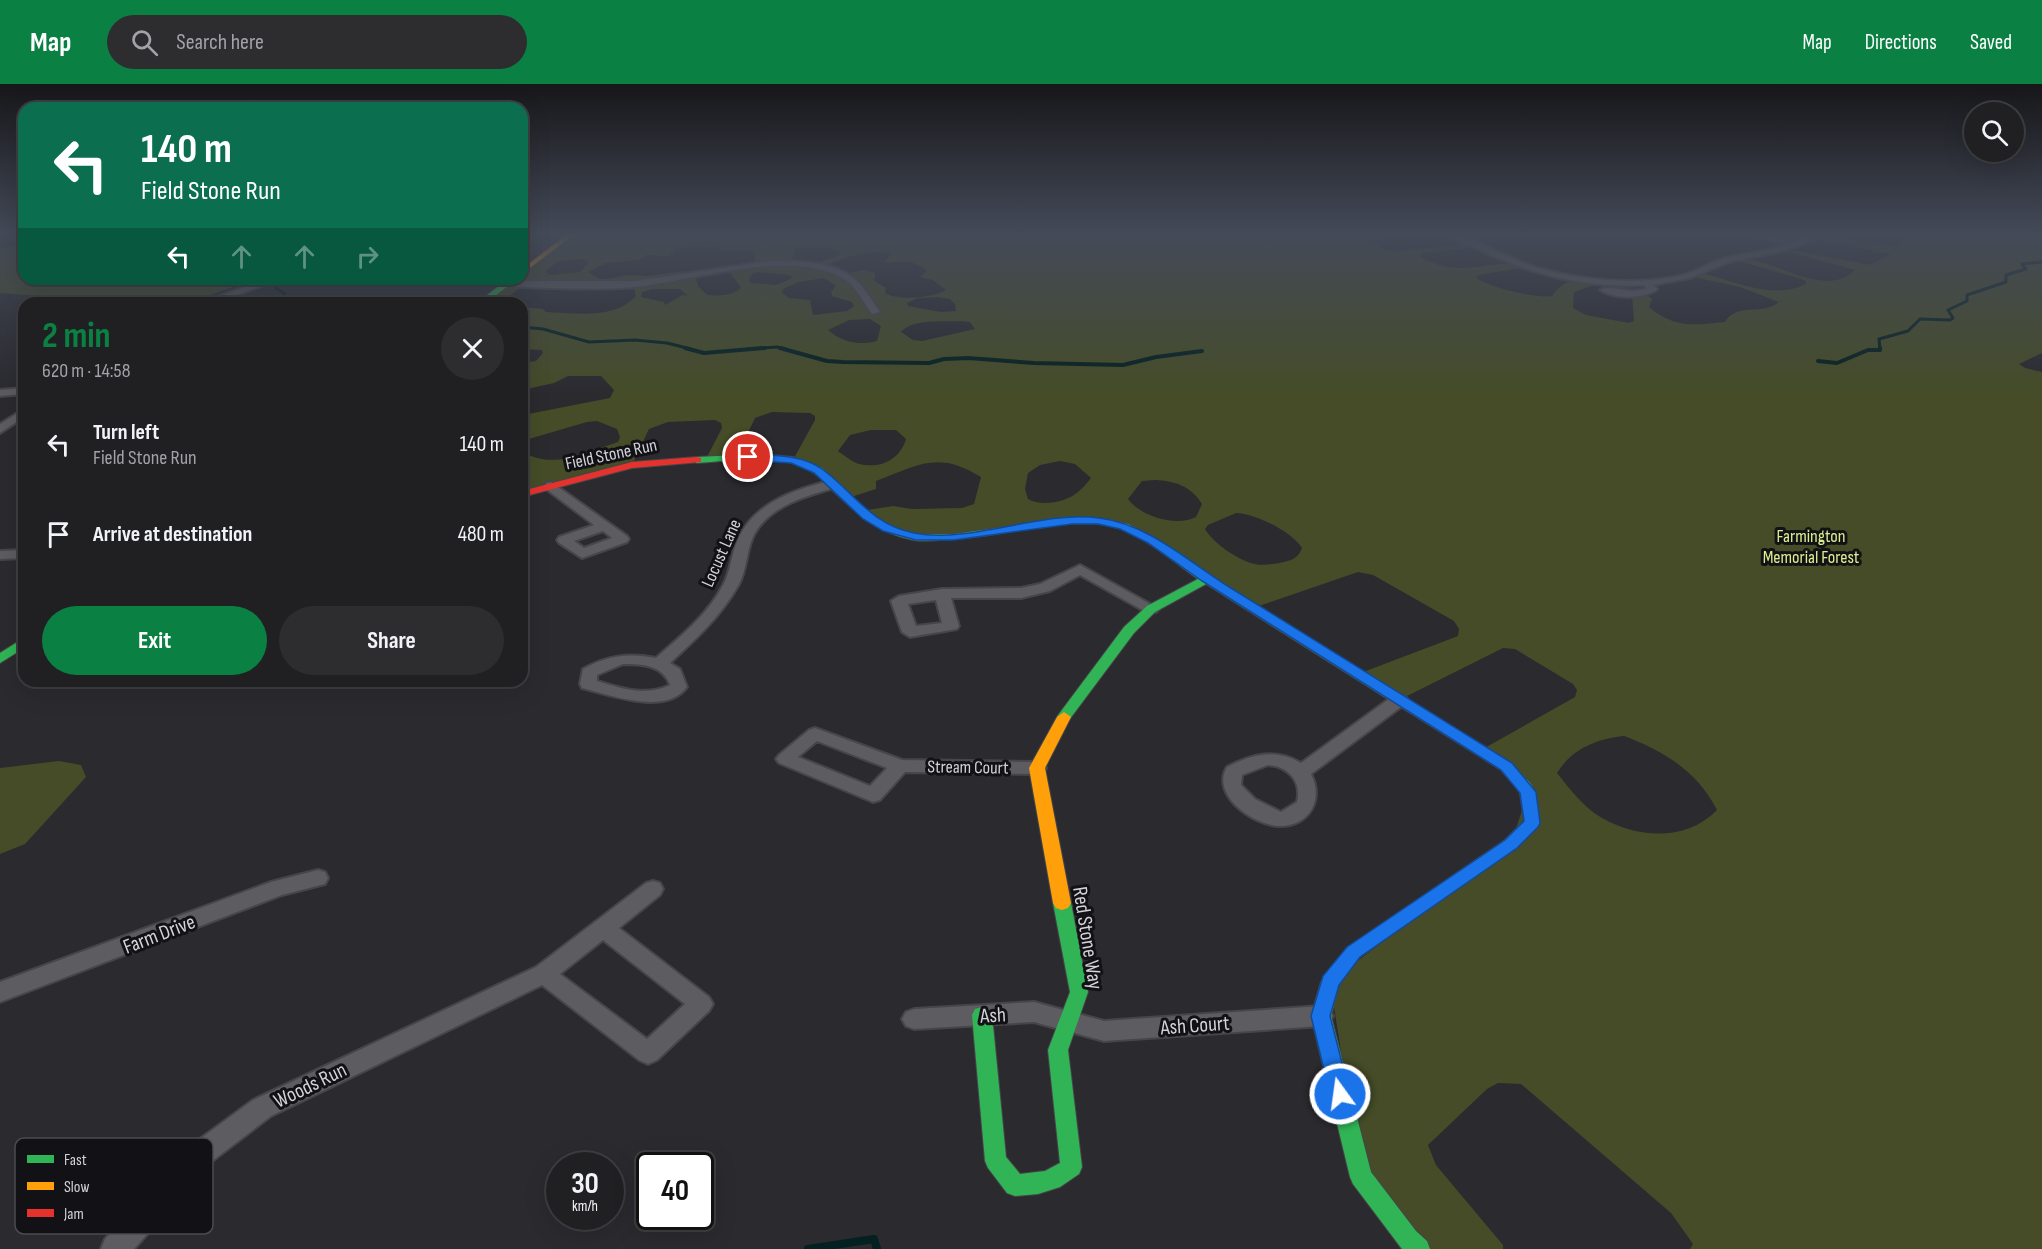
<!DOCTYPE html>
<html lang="en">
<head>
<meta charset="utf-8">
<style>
	:root { --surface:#202023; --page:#2d2d30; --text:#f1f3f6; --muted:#a2a3a6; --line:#3d3e41; --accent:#0b8043 }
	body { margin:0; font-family:"Sofia Sans Condensed",sans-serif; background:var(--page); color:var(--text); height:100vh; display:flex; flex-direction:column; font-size:22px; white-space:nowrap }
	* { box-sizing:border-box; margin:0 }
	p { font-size:20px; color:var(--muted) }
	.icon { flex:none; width:33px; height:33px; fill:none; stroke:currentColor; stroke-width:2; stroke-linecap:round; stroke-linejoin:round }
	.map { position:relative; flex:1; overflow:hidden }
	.side { position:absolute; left:18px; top:213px; width:510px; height:390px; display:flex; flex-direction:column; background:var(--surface); border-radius:18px; box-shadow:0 6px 24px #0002,0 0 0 2px var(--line) }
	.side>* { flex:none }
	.banner { position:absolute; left:18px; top:18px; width:510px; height:183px; border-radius:18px; box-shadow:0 6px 24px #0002,0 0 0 2px var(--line); background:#0b6e4f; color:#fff; overflow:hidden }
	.fabs { position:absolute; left:1964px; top:18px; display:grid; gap:12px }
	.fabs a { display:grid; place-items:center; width:60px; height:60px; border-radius:50%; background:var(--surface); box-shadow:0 6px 24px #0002,0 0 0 2px var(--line); font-size:30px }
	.speed { position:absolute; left:546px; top:1068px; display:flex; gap:12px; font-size:30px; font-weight:700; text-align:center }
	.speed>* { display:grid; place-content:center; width:78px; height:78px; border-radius:50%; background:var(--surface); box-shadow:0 6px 24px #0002,0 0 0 2px var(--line); line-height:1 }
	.speed small { font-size:15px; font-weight:400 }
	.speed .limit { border:3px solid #111; border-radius:9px; background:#fff; color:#111 }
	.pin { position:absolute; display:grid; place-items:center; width:51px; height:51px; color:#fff; margin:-26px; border:3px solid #fff; border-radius:50%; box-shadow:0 2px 6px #0007 }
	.me { position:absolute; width:66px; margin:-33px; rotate:346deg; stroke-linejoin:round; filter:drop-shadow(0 0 4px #0008) }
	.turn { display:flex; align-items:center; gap:21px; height:126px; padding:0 24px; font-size:27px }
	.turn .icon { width:78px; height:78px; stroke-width:2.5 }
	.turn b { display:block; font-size:42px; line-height:51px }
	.lanes { display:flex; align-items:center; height:57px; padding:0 24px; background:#0003; justify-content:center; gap:30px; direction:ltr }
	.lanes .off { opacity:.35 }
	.round { display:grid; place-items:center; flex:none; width:63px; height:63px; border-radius:32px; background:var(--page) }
	.summary { display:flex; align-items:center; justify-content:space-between; height:102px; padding:0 24px }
	h1 { font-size:36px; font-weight:700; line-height:45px; color:var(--accent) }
	.primary-button { display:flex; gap:12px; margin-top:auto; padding:12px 24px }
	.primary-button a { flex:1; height:69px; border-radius:36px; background:var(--accent); color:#fff; font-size:24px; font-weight:700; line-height:69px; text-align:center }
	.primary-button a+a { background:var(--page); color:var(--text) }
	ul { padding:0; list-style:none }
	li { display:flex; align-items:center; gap:18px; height:90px; padding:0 24px }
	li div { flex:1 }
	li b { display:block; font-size:22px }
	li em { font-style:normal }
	header { display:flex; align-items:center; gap:36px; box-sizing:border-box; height:84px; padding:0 30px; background:var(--accent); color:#fff }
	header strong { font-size:28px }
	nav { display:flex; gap:33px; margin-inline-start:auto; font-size:21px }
	.search { width:420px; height:54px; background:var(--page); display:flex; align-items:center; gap:15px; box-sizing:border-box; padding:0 21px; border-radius:33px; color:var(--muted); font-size:22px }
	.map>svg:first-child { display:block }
</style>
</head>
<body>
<header>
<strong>Map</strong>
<div class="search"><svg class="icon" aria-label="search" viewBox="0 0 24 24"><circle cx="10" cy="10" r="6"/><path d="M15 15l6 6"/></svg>Search here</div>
<nav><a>Map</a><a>Directions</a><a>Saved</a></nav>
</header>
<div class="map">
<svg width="2042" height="1165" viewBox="0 0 2042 1165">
	<rect width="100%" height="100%" fill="#2a2a2f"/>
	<!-- green -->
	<g fill="#454c27" fill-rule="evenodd">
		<path d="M573,149H1326C1355,157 1384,149 1413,149L1378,154L1372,157L1388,167H1397L1472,159L1481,163L1428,168L1421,170V173C1465,198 1489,171 1526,183L1478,191L1476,194C1489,203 1536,215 1552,212C1562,197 1575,193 1592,198L1594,201L1574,208L1573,224L1586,231L1629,239L1634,237L1632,210L1644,209L1652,215L1649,223C1675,245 1694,241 1725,238C1736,218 1764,232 1779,218L1740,203L1689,192L1698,188C1733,196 1772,217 1806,200V197L1799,194L1731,175C1768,168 1822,218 1855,186L1782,166L1786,165L1870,181L1891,170L1812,154L1817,150L1890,162H1899L1903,153L1887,149L2042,150V269L2019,280L2025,284L2042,288V1165H1690L1693,1160L1671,1129L1521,1000L1498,999L1487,1005L1428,1061L1436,1081L1503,1161V1165H1419L1361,1093L1330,898L1511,760L1528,708L1481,666L1575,613L1577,606L1573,600L1515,565L1503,564L1399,616L1358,590L1458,552L1459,545L1454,537L1373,491L1358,488L1253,524L1152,457L1098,437L916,453L861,427L893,422L912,425L962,424L974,420L981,393C938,366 918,381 876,397V405L848,414L793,376L815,336V332L810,329L772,328L755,334L736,374L706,375L722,344L721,339L715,336L668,338L649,345L632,381L522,410V368C556,386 583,369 618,358L620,353L617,345L597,337L587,338L522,357V334L528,330L610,314L614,306L601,292H568L554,299L522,306V296L528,290L522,285V279L536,277L543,269L542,266L522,265V223L543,225L546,228C575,229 614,236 636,212L633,200H525L500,219H481L513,195H522V188ZM702,163H714L722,167H754L755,177L749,181L727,184L741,204C732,212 718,212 707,211L698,202L695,191L689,192L683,187L647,192L628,191L607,195H600L588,188L606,179L639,176L646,171L669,172L675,165ZM798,164L834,165L841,168L840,171L809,182L785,180L794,172V166ZM882,167L892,168L885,178L888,179C905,177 914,176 927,187L920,193L933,196L946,206C934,214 897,217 885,209L886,204L873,196L875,194V189L863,186L841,191L822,184C842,173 860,169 882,167ZM582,175L589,178L580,188L550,191L545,188L558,177ZM759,188L791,191L792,194L777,201L751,199L749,195L753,189ZM824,194L836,202L831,208L832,212L852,218L854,222L847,227L813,231L810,216L789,214L782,209L783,205L798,198ZM652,205H680L688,212L683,211L665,221L664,218L641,213L642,208ZM938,213L950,215L955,220L956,227L941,228L908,222L907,219L918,214ZM870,235L881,242L877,257C859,262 842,258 828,246L849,236ZM960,237L970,238L975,245L922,257L913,256L901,248C913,234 943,238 960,237ZM871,346H896L906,355C900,376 880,385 859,380C852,378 844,371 838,367L850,351ZM1060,377L1075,380L1091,394C1087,399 1083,404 1078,408C1067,418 1041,423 1028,415L1025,405L1028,389L1040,381ZM1155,396C1175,397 1191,402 1202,420L1196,433C1177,443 1141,433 1128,415L1142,397ZM1236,429C1256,430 1291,447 1302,464C1298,475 1290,477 1279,479C1271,480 1264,482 1255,480C1239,477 1213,459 1205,445L1208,441ZM1624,652C1664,667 1697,687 1717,726C1687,757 1639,755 1602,734C1584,724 1570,705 1557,689C1572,665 1596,655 1624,652Z"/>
		<path d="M24,160V195H257L187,219H89L80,215L0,209V165Z"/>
		<path d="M59,677L81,681L86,693L25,760L0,770V684Z"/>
	</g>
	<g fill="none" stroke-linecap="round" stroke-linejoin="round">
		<!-- stream-far2 -->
		<g stroke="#042020" stroke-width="3">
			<path d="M279,197L276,204L285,210L284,212L289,216L305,219"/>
			<path d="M522,243L543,245L589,258L635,256L667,259L691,265"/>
			<path d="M747,265L777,263L786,265"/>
			<path d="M1880,265L1879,255L1908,247L1920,235L1950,236L1953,234L1948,226L1967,217V211L2006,198V191L2026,185L2022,180L2042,178"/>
		</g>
		<!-- stream-far1 -->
		<g stroke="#042020" stroke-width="4">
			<path d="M685,264L704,269L765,264"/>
			<path d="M780,264L827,277L843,278L929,279L944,275L968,274L1034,279L1123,281L1156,273L1202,267"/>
			<path d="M1818,277L1837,279L1868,266H1880V264"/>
		</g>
		<!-- stream -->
		<path stroke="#042020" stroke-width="8" d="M808,1165L874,1155L877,1165"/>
		<!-- street casing -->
		<g stroke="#46454a" stroke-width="4">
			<g id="street">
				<path d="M1444,149C1468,149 1510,176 1538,184C1583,196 1636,202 1683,191C1698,187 1710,178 1725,174C1746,169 1767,167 1788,160L1745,149C1762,149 1777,156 1794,157C1803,157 1810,149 1822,149L1810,157L1788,166L1729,178L1690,194L1653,201L1657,205L1655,207C1640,215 1615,215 1600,206C1611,200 1631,211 1647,204L1644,201C1585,205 1526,189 1473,163C1464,159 1452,155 1444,149Z"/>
				<path d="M771,177C799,177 836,177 857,197C866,206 873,218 880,228L872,230C864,219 858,206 847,197C799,162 691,197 635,203C593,207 550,203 507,203L503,200L507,197H635Z"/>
				<path d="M267,195H280L215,219H201Z"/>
				<path d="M24,304V310L0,312V306Z"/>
				<path d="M24,325V333L0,349V340Z"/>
				<path d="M833,396L839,400L838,403C806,412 763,423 751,458C746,473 746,488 738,502C720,533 696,555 670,579L680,585L687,603C666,632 610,611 582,604L580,600L583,585C608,571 629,569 656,574C681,552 706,532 722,503C731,488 731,470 738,455C755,418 796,405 833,396ZM623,580C642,580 663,581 670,601C645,613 621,604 597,597V591Z"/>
				<path d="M551,398L627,452L629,455L627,458L582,474L559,459L557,456L559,453L594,441L546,405L545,402L546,399ZM603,447L612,454L584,464L574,457Z"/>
				<path d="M24,466V474L0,475V467Z"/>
				<path d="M1080,481L1159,525L1156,528H1146L1080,491L1050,507L1021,514H951L959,542L957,545L910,553L902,548L891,517L899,512L942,505L1021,504L1040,500ZM936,516L942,539L916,542L908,520Z"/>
				<path d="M1399,611L1405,612L1408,616L1405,620L1311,690C1324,715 1310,742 1280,742C1254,742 1210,711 1227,683C1252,670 1276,664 1301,679L1393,612ZM1268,681C1288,682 1302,697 1297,718L1281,728L1255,715L1241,701L1242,691Z"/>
				<path d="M815,644L902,676L1037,678L1044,680L1046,684L1044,688L1037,690L905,688L880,716L873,718L779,679L776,675L779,671L809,646ZM817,657L887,684L870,702L798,673Z"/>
				<path d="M318,786L325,788L328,794L325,800L282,811L0,918V898L271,798Z"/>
				<path d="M653,797L660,799L663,805L660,811L619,844L709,913L713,920L709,927L657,976L648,980L639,976L542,901L271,1032L211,1078L134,1165H101L105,1155L193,1060L253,1016L536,883L646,799ZM603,856L685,920L647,955L560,890Z"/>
				<path d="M1034,918L1104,937L1321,922L1329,925L1333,932L1329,939L1321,942L1104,957L1034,938L914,945L906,942L902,935L906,928L914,925Z"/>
			</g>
		</g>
		<!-- fast casing -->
		<g stroke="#46454a" stroke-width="2">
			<g id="fast">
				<path d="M508,195H517L486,219H477Z"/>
				<path d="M760,370L793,373L822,384L871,431L891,443L916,450H954L1072,434H1098L1128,440L1156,455L1210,492L1395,609L1388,613L1383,612L1206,500L1155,528L1134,549L1069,636H1059L1057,633L1059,630L1124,543L1147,522L1198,495C1174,478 1149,456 1121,445C1077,428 991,456 940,456C932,456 922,458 913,456C876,448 860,432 833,407C827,401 821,392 814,388C781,368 733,377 697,379L692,376L697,373Z"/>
				<path d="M24,554V564L0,579V569Z"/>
				<path d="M1518,691C1538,696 1538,722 1540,739L1538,743L1517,764L1360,873L1339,901L1331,932L1371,1088L1416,1147L1427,1157L1430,1165H1402L1353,1100L1350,1093L1311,932L1321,898L1348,863L1505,756L1524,737L1520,709L1510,696L1513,692Z"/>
				<path d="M1062,812L1068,814L1071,819L1088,908L1068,966L1082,1083L1079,1090L1060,1103L1038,1110L1015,1112L1007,1109L988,1084L985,1077L972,931L975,925L982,923L989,925L992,931L1006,1073L1020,1090L1045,1087L1060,1079L1048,966L1070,908L1053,819L1056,814Z"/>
			</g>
		</g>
		<!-- slow casing -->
		<g stroke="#46454a" stroke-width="2">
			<g id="slow">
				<path d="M569,149H576L522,190V185Z"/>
				<path d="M1064,628L1071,633L1045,684L1071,819L1068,824L1062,826L1056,824L1053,819L1029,684L1057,633Z"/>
			</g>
		</g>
		<!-- jam casing -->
		<g stroke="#46454a" stroke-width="2">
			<g id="jam">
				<path d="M697,373L701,374V378L632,384L522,413V407L632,378Z"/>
				<path d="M1388,605L1511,678L1526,696L1523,700H1513L1501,686L1383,612L1381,609L1383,606Z"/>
			</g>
		</g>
		<!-- street -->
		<use href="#street" fill="#5d5c60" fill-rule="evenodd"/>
		<!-- fast -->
		<use href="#fast" fill="#30b455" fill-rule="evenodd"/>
		<!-- slow -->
		<use href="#slow" fill="#ff9f0a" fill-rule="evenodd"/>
		<!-- jam -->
		<use href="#jam" fill="#e5322d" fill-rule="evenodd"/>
	</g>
	<!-- sky -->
	<linearGradient id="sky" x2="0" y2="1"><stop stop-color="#17171a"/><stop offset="0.48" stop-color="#444a58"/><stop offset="1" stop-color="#444a58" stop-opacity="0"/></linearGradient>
	<rect width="2042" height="312" fill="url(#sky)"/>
	<!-- route -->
	<path fill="#1a73e8" stroke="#114b97" stroke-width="1.5" d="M748,370C773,372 801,370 822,385C855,409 870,440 914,449C970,460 1043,426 1099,434C1150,440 1191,480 1234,506C1326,564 1419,621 1512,679L1536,708L1540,739L1538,743L1517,764L1360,873L1339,901L1330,932L1350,1010L1347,1017L1340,1019L1333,1017L1330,1010L1311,932L1323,892L1347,863L1505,756L1524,737L1520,709L1501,686L1202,497L1148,459L1120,445L1098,440H1072L954,456H916L883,447L863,435L814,389L791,379L744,376L743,373Z"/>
	<g text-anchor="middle" stroke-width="6" stroke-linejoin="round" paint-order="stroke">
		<!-- street labels -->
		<g font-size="18" fill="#d3d2d9" stroke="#121116">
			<text transform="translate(611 370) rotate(-12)" y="6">Field Stone Run</text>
			<text transform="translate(721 469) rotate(-66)" y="6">Locust Lane</text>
			<text transform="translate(968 683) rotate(1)" y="6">Stream Court</text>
		</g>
		<!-- park labels -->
		<g font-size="18" fill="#dcef8e" stroke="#121116">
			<text x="1811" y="458">Farmington<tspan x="1811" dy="21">Memorial Forest</tspan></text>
		</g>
		<!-- near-street labels -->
		<g font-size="21" fill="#d3d2d9" stroke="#121116">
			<text transform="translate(159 850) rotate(-21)" y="7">Farm Drive</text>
			<text transform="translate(1088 854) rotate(81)" y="7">Red Stone Way</text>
			<text transform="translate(993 931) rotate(-3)" y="7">Ash</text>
			<text transform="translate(1195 941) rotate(-4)" y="7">Ash Court</text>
			<text transform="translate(310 1001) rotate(-26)" y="7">Woods Run</text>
		</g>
	</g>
	<!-- legend -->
	<rect x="15" y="1054" width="198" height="96" rx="9" fill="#121116" stroke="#4c4b50" stroke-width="1.5"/>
	<rect x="27" y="1071" width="27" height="8" fill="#30b455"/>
	<rect x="27" y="1098" width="27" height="8" fill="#ff9f0a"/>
	<rect x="27" y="1125" width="27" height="8" fill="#e5322d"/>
	<g font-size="16" fill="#d3d2d9">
		<text x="64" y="1081">Fast</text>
		<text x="64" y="1108">Slow</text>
		<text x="64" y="1135">Jam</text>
	</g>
</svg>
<div class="fabs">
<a><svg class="icon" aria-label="search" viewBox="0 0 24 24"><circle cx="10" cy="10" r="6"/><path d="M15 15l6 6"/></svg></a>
</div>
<div class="speed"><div>30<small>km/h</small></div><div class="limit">40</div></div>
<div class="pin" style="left:748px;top:373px;background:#d93025"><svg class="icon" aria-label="arrive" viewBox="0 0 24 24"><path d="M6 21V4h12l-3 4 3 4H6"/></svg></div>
<svg class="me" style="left:1340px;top:1010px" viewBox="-20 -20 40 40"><circle r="17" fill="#1a73e8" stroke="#fff" stroke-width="3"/><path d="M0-11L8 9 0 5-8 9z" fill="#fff"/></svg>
<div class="banner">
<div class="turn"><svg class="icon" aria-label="left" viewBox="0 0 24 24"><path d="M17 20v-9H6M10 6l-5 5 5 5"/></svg><div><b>140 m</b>Field Stone Run</div></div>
<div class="lanes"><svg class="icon" aria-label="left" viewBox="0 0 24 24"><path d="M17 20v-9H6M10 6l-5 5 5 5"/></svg><svg class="icon off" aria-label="ahead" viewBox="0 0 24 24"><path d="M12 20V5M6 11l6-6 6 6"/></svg><svg class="icon off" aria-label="ahead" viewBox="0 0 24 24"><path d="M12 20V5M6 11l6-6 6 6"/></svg><svg class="icon off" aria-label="right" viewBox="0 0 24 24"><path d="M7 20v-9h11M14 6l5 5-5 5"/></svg></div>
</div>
<section class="side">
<div class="summary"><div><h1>2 min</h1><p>620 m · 14:58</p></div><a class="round"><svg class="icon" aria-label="close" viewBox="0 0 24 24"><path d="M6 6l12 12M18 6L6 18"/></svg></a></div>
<ul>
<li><svg class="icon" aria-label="left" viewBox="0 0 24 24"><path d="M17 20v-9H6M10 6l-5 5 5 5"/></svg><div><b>Turn left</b><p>Field Stone Run</p></div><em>140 m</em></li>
<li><svg class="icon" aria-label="arrive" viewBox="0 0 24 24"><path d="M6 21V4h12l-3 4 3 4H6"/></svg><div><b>Arrive at destination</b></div><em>480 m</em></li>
</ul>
<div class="primary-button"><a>Exit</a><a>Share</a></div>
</section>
</div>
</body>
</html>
